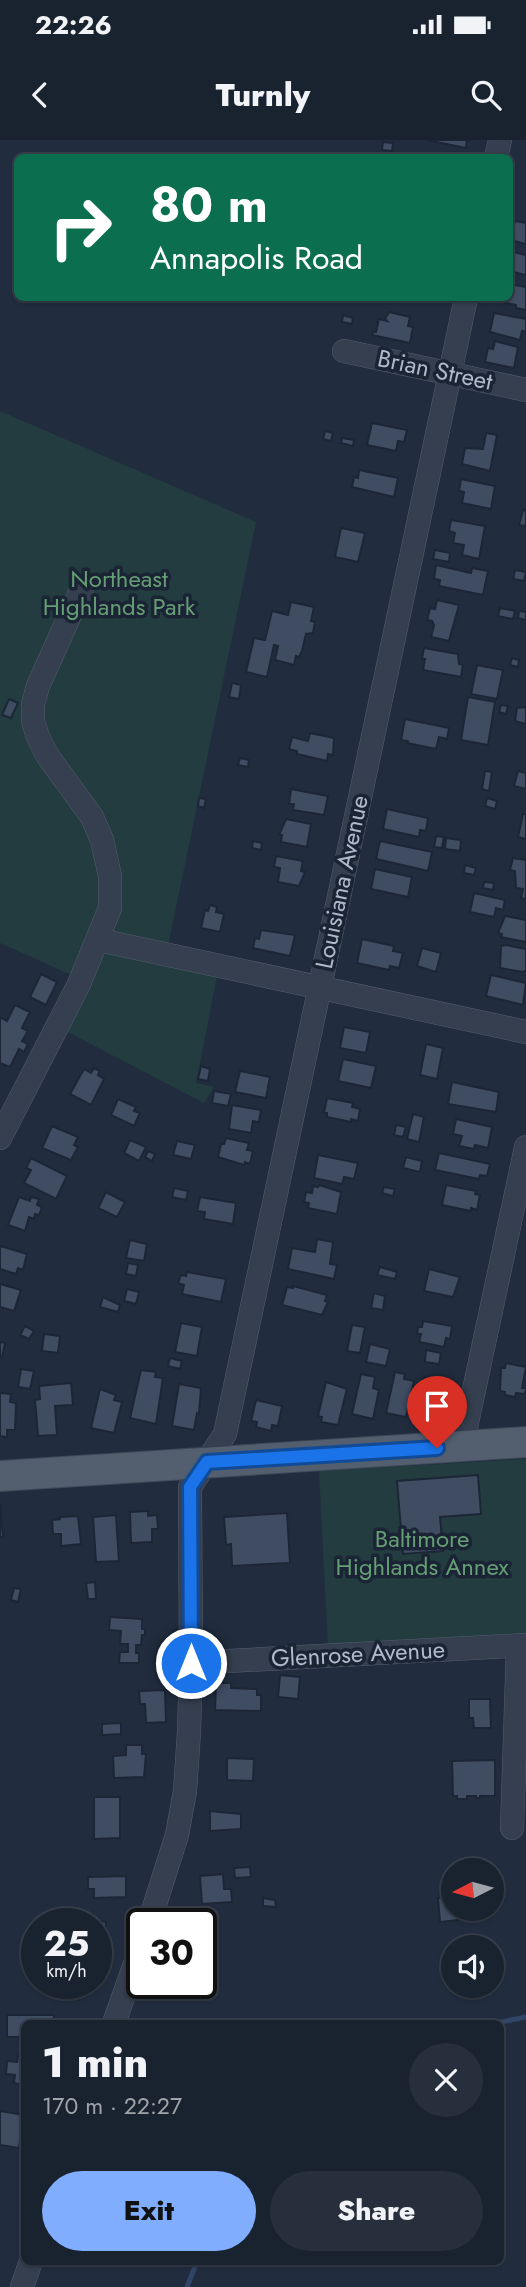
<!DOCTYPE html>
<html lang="en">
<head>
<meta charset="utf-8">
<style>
	:root { --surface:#19222f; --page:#262f3b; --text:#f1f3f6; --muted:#9fa4aa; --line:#373f4b; --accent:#81adff }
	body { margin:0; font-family:Jost,sans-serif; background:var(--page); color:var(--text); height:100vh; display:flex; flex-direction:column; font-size:26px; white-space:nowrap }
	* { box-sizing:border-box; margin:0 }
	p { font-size:23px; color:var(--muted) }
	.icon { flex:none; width:38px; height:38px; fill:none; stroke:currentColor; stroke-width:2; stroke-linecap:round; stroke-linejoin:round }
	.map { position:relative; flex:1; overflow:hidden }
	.details { position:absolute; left:21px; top:1880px; width:483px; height:245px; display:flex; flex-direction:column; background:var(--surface); border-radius:10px; box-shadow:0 2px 5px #0004,0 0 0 2px var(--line) }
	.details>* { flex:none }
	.guide { position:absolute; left:14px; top:14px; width:499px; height:147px; border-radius:10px; box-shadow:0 2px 5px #0004,0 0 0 2px var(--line); background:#0b6e4f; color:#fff; overflow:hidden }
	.needle { width:46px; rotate:264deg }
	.fabs { position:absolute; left:441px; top:1718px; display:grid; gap:14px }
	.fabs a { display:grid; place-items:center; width:63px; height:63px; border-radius:50%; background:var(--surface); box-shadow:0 2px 5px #0004,0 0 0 2px var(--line); font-size:35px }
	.speed { position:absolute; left:21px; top:1768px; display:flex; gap:14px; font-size:35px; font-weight:700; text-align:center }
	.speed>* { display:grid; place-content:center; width:91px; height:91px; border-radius:50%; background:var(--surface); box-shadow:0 2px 5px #0004,0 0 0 2px var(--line); line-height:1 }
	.speed small { font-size:18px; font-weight:400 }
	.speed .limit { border:4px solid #111; border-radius:10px; background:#fff; color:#111 }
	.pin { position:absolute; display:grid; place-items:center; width:60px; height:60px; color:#fff; margin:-72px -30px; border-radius:50% 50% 50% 0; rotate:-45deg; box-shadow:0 0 7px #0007 }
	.pin .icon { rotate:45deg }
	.me { position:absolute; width:77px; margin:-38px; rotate:0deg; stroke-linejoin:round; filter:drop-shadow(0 0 5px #0008) }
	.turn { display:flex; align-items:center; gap:24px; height:147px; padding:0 21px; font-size:32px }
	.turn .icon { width:91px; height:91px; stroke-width:2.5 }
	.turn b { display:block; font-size:49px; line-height:60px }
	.round { display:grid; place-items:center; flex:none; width:74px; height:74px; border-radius:37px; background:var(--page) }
	.headline { display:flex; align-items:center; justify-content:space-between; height:119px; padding:0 21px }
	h1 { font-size:42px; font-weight:800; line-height:52px }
	.action { display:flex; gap:14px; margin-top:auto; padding:14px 21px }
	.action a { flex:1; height:80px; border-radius:42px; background:var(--accent); color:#111; font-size:28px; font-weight:800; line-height:80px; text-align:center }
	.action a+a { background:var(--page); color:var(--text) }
	.status { display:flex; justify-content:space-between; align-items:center; height:49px; padding:0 35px; background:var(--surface); direction:ltr }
	.status svg { height:19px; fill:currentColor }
	header { display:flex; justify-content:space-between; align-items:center; height:91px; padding:0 21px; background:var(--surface); font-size:32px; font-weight:800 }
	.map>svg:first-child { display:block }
</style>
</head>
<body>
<div class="status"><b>22:26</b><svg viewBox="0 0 49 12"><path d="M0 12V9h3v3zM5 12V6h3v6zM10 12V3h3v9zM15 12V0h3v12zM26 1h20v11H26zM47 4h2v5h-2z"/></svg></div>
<header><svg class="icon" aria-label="back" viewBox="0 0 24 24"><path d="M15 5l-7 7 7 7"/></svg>Turnly<svg class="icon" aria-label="search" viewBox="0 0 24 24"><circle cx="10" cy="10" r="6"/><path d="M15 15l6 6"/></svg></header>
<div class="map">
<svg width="526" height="2147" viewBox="0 0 526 2147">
	<rect width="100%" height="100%" fill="#212d3f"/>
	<!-- green -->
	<g fill="#233c40">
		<path d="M0,271L256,382L164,825L217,836L196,943L214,947L204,963L66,891L89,843L0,803Z"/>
		<path d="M526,1319V1495L328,1505L319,1331Z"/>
	</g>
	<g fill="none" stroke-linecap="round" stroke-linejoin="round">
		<!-- stream -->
		<g stroke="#314566" stroke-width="5">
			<path d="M496,1883L526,1877"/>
			<path d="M187,2147L197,2121"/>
		</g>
	</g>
	<!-- building -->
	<g fill="#3f4c62" stroke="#1c2636" stroke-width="2">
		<path d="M427,0H467L466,8Z"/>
		<path d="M383,2L393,3L392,11L382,10Z"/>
		<path d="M515,81L526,83V104L510,100Z"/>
		<path d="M509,111L526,115V135L509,131Z"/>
		<path d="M509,144L526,147V170L516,168V165L497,161V158H509Z"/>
		<path d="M389,172L410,177L408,186L413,187L410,203L372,195L373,192H376L379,179L387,181L385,179Z"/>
		<path d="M494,173L526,179V192L522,191L520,200L490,192Z"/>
		<path d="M343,175L353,178L352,184L342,182Z"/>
		<path d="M495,201L518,207L514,228L485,222L488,208L493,209Z"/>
		<path d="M372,283L407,290L404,302L398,301L396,311L367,305Z"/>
		<path d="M325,291L333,293L331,301L323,299Z"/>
		<path d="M486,293L497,295L490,331L462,324L465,308L483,309Z"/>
		<path d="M342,298L354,300L353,306L341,303Z"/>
		<path d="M359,330L398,338L394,357L352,347L354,337L358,338Z"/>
		<path d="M461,339L495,346L491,369L462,363L464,352L459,351Z"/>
		<path d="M523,370L526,371V386L519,385Z"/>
		<path d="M451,380L485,386L479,419L462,415L464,405L453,403L455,393L449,391Z"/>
		<path d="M341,388L365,393L358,422L335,417Z"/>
		<path d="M435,410L450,413L449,422L433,419Z"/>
		<path d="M436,425L471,433L472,428L488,431L483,455L439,446L440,440L434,439Z"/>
		<path d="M515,430L526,432L524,441L513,439Z"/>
		<path d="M437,460L459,465L449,501L431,497L434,485L432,481L427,480L430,468L435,469Z"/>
		<path d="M291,462L314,467L311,481L315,482L313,493L306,494L302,511L299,517L296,516L294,525L275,520L278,506L274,505L267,537L246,532L254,498L265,500L272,471L288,475Z"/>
		<path d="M500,468L515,471L513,479L498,476Z"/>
		<path d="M519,471L526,472V480L518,478Z"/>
		<path d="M424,508L458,514L459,524L463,525L461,537L423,530L425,519H422Z"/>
		<path d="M512,518L519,520L518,527L510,525Z"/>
		<path d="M477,525L503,530L497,559L471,554Z"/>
		<path d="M232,543L241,545L239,559L229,557Z"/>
		<path d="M468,557L495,562L488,605L461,600Z"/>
		<path d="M9,559L18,563L11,578L2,575Z"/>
		<path d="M501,565L508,566L506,574L499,572Z"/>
		<path d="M523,567L526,568V584L515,581L517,568Z"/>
		<path d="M405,579L449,588L447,599L439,597L436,609L407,603L408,601L401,600Z"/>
		<path d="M310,593L334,598L333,615L328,614L327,621L297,614V611L289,609L292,597L308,601Z"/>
		<path d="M240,618L249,620L248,627L238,625Z"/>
		<path d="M485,631L492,632L489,651L482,649Z"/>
		<path d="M518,631L526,633V649L514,646Z"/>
		<path d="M291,649L328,656L324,675L293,670L294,664H289Z"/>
		<path d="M199,658L206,659L204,668L198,666Z"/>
		<path d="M487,658L497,661L495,669L485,666Z"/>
		<path d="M387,669L428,678L426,691L420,690L419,697L383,689Z"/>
		<path d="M523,674H526V699L518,697Z"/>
		<path d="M286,679L311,684L307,707L281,702L282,695H279Z"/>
		<path d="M436,696L444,697L442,708L434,707Z"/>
		<path d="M446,698L461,700L460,711L445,709Z"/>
		<path d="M253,701L262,703L261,710L252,708Z"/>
		<path d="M380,701L432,712L428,731L376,719Z"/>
		<path d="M276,716L303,721L301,731L305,732L299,746L278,742L280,728L274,727Z"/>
		<path d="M513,718L526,720V759L521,758L523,749L516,748L515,731L510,730Z"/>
		<path d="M465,725L476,728L474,735L464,733Z"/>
		<path d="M375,729L412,737L408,757L371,749Z"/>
		<path d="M484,742L494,743L493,750L483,748Z"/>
		<path d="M474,753L505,760L503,770L496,768L494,777L470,772Z"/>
		<path d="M210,765L217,767L216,772L224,774L220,792L201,788L205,770L208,771Z"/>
		<path d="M505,776L526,780V802L501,797L502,794L498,793Z"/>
		<path d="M261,790L295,795L290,816L253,808L255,798L259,799Z"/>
		<path d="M362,799L394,806L393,811L403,813L399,828L390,826L389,830L357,823Z"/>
		<path d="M506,805L526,809V830L523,832L500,828L501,806Z"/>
		<path d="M422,808L441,813L436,832L417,826Z"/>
		<path d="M41,834L57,842L46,865L30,857Z"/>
		<path d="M491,835L526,843L523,865L486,856Z"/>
		<path d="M15,865L30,872L22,888L28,891L22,901L28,904L24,912L19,909L10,927L0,923V877L7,881Z"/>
		<path d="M344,887L370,892L366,913L340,908Z"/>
		<path d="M426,904L443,908L437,939L420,935Z"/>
		<path d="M343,919L376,926L371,948L338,941Z"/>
		<path d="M201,926L210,929L208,941L198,939Z"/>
		<path d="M94,928L100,931L98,935L104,939L91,965L70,954L84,929L91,933Z"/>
		<path d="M240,931L270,937L266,958L235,952Z"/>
		<path d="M452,942L499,952L496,972L448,964Z"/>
		<path d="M214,951L231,954L228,966L212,963Z"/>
		<path d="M327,958L353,963L352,967L360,969L358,981L351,979V982L327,977V973H324Z"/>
		<path d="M118,959L136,967L134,971L140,973L134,986L111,975Z"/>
		<path d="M232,965L261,970L259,982L253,981L251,993L229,989Z"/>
		<path d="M413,974L424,977L419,1002L407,999Z"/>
		<path d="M456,979L492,987L488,1008L475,1005L474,1009L459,1006L462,996L453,994Z"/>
		<path d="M396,985L406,987L403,997L394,995Z"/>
		<path d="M52,986L78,997L74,1005L78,1007L71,1020L42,1008Z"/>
		<path d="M226,998L249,1003L247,1010L253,1011L250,1024L245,1022L244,1025L218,1017L221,1004H224Z"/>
		<path d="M130,1000L146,1007L139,1021L124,1013Z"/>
		<path d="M177,1001L195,1005L191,1019L173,1015Z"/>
		<path d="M148,1011L155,1014L152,1021L145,1017Z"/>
		<path d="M439,1013L490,1024L487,1036L480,1035L479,1039L435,1030Z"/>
		<path d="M318,1015L358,1023L354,1039L344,1037L342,1044L314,1038Z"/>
		<path d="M406,1017L422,1021L420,1032L403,1028Z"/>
		<path d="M31,1018L67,1036L56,1059L24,1043L31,1030L26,1028Z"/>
		<path d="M319,1045L341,1052L337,1074L308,1068L309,1063L304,1062L306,1052L312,1053L313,1046L318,1047Z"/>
		<path d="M446,1045L476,1051L475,1054L480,1055L477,1070L471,1068V1071L442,1065Z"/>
		<path d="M384,1047L395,1049L393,1056L382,1053Z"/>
		<path d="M174,1048L188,1051L186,1060L172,1057Z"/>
		<path d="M106,1052L125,1062L117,1077L98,1068Z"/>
		<path d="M19,1057L30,1061L31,1057L39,1059L37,1065L42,1067L39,1075L35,1074L34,1079L29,1077L25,1091L8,1085Z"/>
		<path d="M200,1057L236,1063L233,1084L204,1079L205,1072L197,1071Z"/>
		<path d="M317,1099L333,1102L330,1124L337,1125L334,1139L288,1129L292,1108L315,1112Z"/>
		<path d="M130,1100L147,1104L144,1121L126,1118Z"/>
		<path d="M0,1106L27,1114L23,1130L18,1128L16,1134L0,1129Z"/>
		<path d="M128,1123L138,1125L136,1136L126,1134Z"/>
		<path d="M380,1127L397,1132L395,1139L377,1135Z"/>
		<path d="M429,1129L460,1137L453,1157L424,1151Z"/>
		<path d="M187,1132L226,1139L221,1162L182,1154L184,1145L178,1143L181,1135L186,1136Z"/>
		<path d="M0,1144L21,1150L14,1171L0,1167Z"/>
		<path d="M293,1146L327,1155L325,1161L328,1162L322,1175L282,1165L287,1147L293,1148Z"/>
		<path d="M127,1149L139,1152L136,1164L124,1161Z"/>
		<path d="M374,1153L385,1156L383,1170L371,1168Z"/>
		<path d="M103,1157L120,1165L118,1172L100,1167Z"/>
		<path d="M423,1181L452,1186L450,1199L446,1198L444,1207L419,1202L421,1194H417L418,1187H422Z"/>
		<path d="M181,1183L202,1187L197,1216L175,1212Z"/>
		<path d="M352,1185L365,1187L360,1213L347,1211Z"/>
		<path d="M25,1186L34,1191L29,1199L20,1195Z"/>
		<path d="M44,1194L60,1196L58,1213L42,1211Z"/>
		<path d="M0,1202L5,1203L2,1217L0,1216Z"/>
		<path d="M370,1204L390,1209L386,1226L366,1222Z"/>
		<path d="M426,1210L441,1213L439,1224L425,1222Z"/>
		<path d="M170,1218L182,1221L180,1229L168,1226Z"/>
		<path d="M506,1223L526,1227L522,1248H526L525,1254L516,1253L515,1257L505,1255V1252L500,1251L501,1228H505Z"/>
		<path d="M21,1229L34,1231L30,1249L18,1247Z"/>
		<path d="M141,1230L156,1232L155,1237L163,1238L156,1284L130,1278Z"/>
		<path d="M395,1232L405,1234L404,1239L414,1241L406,1277L386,1273Z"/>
		<path d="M361,1234L375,1237L373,1248L379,1250L373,1279L352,1274Z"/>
		<path d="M424,1237L445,1244L437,1280L416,1275Z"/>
		<path d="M326,1242L347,1249L338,1285L321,1282L322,1277L318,1276Z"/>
		<path d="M71,1243L73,1265L55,1266L57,1295L38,1296L35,1260L40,1259L39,1246Z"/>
		<path d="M179,1244L201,1248L199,1274L197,1273L194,1290L172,1286Z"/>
		<path d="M100,1249L116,1255L114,1260L122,1262L114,1293L91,1288Z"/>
		<path d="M0,1253L11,1254L10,1262L16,1263L15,1290H7V1297L0,1296Z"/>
		<path d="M256,1260L282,1266L278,1286L272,1285L271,1291L256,1287L257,1282L251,1281Z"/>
		<path d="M478,1335L481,1374L440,1377L443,1411L403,1414L397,1341Z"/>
		<path d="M0,1363L3,1397H0Z"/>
		<path d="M148,1371V1376L157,1375L158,1389H152V1402L131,1403L130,1372Z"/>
		<path d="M287,1373L290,1423L232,1426L231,1404L226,1405L224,1377Z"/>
		<path d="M116,1375L119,1421L96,1422L93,1377Z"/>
		<path d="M78,1376L81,1404L61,1406V1394H53L52,1380L60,1379V1377Z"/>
		<path d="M95,1442L96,1459H88L86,1443Z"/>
		<path d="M14,1448L21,1449L18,1462L11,1460Z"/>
		<path d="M110,1477L142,1479V1489H145V1495H142L141,1505H136V1513H139V1523H119L120,1512H128V1504H120L121,1491L109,1490Z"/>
		<path d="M280,1535L300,1537L298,1559L278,1557Z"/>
		<path d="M216,1543H231V1548L257,1549V1555H261V1571L215,1570Z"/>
		<path d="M165,1550L166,1582L146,1583L145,1564H140L139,1551Z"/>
		<path d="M469,1559H490L491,1588H474L473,1578H469Z"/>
		<path d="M121,1583V1594L102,1595V1584Z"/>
		<path d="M126,1605H142V1614H146L144,1637L114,1638L113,1616L126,1615Z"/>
		<path d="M227,1618L254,1619L253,1641L227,1640Z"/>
		<path d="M495,1620V1656H480V1658H476V1656H467V1659H457V1656H453L452,1621Z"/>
		<path d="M94,1657H120V1698L94,1699Z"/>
		<path d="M210,1671L241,1674V1689L210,1691Z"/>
		<path d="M250,1727L251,1737L235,1738L234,1728Z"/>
		<path d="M223,1734L224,1749H231L232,1762L202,1764L200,1736Z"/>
		<path d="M126,1736V1757L94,1758V1749H88V1737Z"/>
		<path d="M453,1756V1769H475L476,1778L440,1782L438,1758Z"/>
		<path d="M263,1758L275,1760L276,1767L263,1766Z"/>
		<path d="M100,1781L106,1782L105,1792L98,1791Z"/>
		<path d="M49,1843H73L72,1854L48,1853Z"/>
		<path d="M7,1875H54V1883H24V1897H7Z"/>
		<path d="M18,1916L24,1917V1945L14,1943L15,1935L6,1934L7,1921L17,1922Z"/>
		<path d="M0,1971L24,1975L19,2008L0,2005Z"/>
	</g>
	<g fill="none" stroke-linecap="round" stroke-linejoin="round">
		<!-- minor casing -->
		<g stroke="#535d6d" stroke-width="24">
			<g id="minor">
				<path d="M496,18L500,0"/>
				<path d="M344,211L526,250"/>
				<path d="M99,800L526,892"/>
				<path d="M0,998L79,844L110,768V736L102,700L92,677L47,615L38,597L33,581V564L38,546L83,446"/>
				<path d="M462,1306L526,1007"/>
				<path d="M191,1523L526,1505"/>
				<path d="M512,1688L518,1506"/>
				<path d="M149,1783L177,1695L185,1651L189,1592L191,1523L190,1347L225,1294L466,158"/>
				<path d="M114,1883L142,1804"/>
				<path d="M22,2147L31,2121"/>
			</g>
		</g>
		<!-- major casing -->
		<g stroke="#3e4858" stroke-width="32">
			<path id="major" d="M0,1336L526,1302"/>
		</g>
		<!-- minor -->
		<use href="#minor" stroke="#353f4f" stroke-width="23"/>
		<!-- major -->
		<use href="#major" stroke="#535e6f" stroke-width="30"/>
	</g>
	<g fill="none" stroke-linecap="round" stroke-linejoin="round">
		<!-- route casing -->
		<g stroke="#114b97" stroke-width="18">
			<path id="route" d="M191,1523L190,1347L207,1322L437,1308"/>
		</g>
		<!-- route -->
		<use href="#route" stroke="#1a73e8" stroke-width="12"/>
	</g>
	<g text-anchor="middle" stroke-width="7" stroke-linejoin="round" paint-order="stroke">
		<!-- street labels -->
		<g font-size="24" fill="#b1baca" stroke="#1a2434">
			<text transform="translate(435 230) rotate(12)" y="8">Brian Street</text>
			<text transform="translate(342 742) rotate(-78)" y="8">Louisiana Avenue</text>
			<text transform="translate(358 1514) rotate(-3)" y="8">Glenrose Avenue</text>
		</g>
		<!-- park labels -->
		<g font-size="24" fill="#659e74" stroke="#1a2434">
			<text x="119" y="447">Northeast<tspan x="119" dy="28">Highlands Park</tspan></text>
			<text x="422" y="1407">Baltimore<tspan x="422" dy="28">Highlands Annex</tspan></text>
		</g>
	</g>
</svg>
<div class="fabs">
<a><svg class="needle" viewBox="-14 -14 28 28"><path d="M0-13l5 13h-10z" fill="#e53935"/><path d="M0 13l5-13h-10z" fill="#9fa4aa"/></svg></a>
<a><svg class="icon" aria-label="sound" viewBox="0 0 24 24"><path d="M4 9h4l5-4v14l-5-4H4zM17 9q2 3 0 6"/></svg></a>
</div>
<div class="speed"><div>25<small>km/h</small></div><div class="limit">30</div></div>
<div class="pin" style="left:437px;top:1308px;background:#d93025"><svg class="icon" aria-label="arrive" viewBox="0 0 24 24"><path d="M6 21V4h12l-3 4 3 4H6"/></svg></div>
<svg class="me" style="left:191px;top:1523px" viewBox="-20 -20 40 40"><circle r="17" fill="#1a73e8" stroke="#fff" stroke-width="3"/><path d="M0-11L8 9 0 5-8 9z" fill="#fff"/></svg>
<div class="guide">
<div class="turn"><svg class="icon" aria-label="right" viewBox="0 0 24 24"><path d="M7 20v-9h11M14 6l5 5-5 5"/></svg><div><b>80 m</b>Annapolis Road</div></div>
</div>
<section class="details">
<div class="headline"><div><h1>1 min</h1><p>170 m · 22:27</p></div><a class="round"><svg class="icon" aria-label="close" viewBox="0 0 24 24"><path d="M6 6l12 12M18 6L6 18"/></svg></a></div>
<div class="action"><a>Exit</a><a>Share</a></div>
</section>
</div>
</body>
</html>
